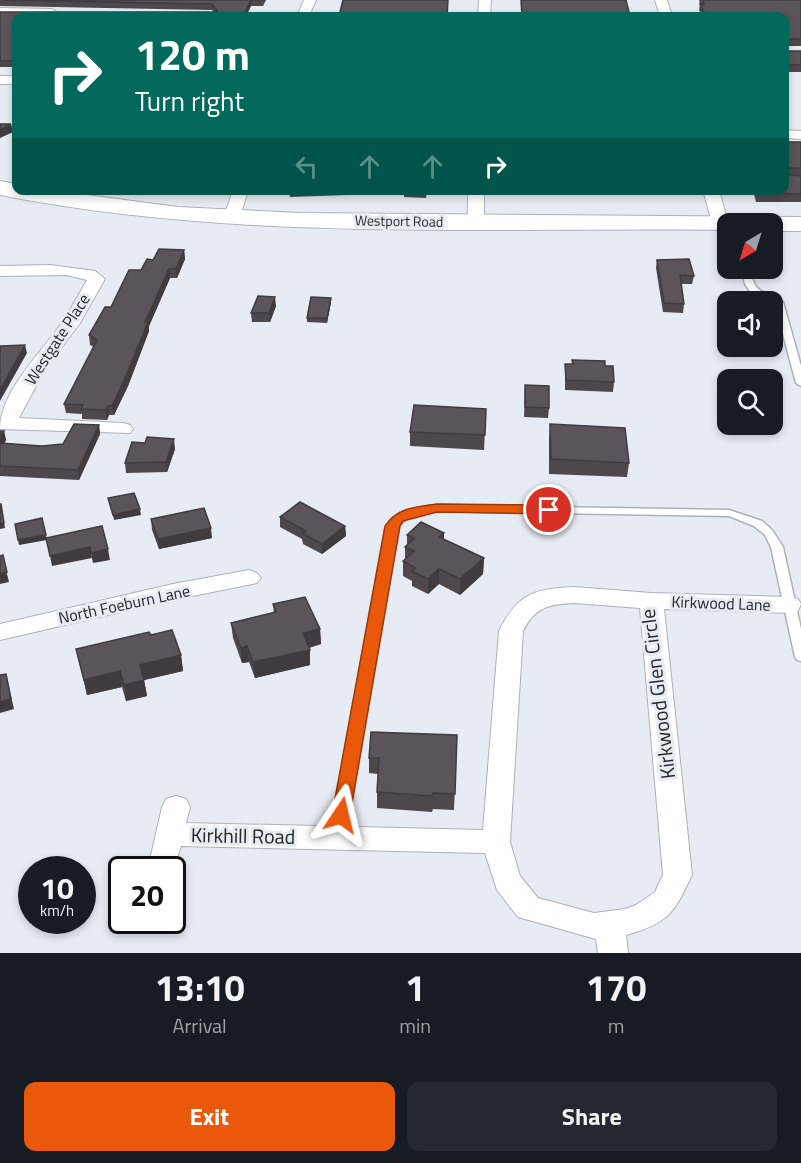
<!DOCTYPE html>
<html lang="en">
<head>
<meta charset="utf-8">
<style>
	:root { --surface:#171b24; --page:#242831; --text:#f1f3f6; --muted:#9ea1a6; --accent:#ea580c }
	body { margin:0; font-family:"Titillium Web",sans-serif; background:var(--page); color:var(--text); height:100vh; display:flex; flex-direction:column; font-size:22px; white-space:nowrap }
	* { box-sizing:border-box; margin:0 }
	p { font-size:20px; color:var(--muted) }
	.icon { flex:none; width:33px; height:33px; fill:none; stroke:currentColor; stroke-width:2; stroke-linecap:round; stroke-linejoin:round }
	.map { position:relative; height:953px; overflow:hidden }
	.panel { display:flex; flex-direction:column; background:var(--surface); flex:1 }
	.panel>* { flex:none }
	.guide { position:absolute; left:12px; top:12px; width:777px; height:183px; border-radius:12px; box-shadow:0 3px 9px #0003; background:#00695c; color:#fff; overflow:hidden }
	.needle { width:39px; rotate:218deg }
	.controls { position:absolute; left:717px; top:213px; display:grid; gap:12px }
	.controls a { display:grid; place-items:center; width:66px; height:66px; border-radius:12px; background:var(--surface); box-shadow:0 3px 9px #0003; font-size:30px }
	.speed { position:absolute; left:18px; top:856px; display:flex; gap:12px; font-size:30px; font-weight:700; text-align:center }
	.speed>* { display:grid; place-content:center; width:78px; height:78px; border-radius:50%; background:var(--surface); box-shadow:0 3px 9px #0003; line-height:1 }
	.speed small { font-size:15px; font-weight:400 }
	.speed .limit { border:3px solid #111; border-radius:9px; background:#fff; color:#111 }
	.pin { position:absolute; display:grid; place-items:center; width:51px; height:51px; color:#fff; margin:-26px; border:3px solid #fff; border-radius:50%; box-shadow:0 2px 6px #0007 }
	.me { position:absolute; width:66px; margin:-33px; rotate:10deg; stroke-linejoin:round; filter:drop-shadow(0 0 4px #0008) }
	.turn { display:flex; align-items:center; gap:21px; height:126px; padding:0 24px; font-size:27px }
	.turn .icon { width:78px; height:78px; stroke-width:2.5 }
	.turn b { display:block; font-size:42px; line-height:51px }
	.lanes { display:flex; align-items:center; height:57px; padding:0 24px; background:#0003; justify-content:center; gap:30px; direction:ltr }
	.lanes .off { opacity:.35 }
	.eta { display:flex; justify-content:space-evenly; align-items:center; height:102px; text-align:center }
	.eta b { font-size:36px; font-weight:700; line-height:42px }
	.primary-button { display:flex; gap:12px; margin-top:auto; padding:12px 24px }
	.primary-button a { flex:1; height:69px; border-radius:12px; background:var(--accent); color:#fff; font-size:24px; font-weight:700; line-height:69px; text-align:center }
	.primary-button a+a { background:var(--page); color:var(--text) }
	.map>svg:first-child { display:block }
</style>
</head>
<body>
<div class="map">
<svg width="801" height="953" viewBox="0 0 801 953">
	<rect width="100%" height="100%" fill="#e7ebf3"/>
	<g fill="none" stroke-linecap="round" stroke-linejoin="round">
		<!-- lane casing -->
		<g stroke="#adb1b8" stroke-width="3">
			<g id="lane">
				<path d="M741,268H749C757,299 763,288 783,302L801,366V386L796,383L775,304L752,294L745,284Z"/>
				<path d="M437,505L729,510L762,521L772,530L783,547L801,629V661L797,660L795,657L771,547L765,535L754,526L729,516L437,511L410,516L397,527L344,838L342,842L337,844L332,842L330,838L387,526C399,509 417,508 437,505Z"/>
			</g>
		</g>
		<!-- street casing -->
		<g stroke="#adb1b8" stroke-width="2">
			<g id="street">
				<path d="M304,0H316L309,16H297Z"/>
				<path d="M479,0H491L490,16H478Z"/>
				<path d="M655,0H667L672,16H660Z"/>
				<path d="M0,8L52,9L58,13L52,16H0Z"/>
				<rect x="0" y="76" width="16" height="8"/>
				<path d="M784,130L801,131V139L784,138Z"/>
				<path d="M233,190H248L242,210L233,220H221L219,217L227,208Z"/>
				<path d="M468,190H484V221L482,224L476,226L468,221Z"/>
				<path d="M703,190H719L728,223L726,226L720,228L712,223Z"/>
				<path d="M51,265L95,271L105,279L80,323L44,371L19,418L123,423L130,425L133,429L130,433L0,429C0,391 43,351 63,321C72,308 79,294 87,280L66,275L0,276V266Z"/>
				<path d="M249,570L257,573L261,578L257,583L173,600L0,640V624L173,584Z"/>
				<path d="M574,587L651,593L790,597L798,599L801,604L798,611L790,613L664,609L692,875C674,913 669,923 626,935L628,953H598L596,939L518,917L497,890L485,853L181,846L173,872L172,870H152L149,864L162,807L166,799L176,796L186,799L190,807L186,823L483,830L499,631C518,593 534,589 574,587ZM574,603L640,608L663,875L655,892L636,905L625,909L594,913L538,898L520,876L510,842L523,631C535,607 549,604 574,603Z"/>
			</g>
		</g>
		<!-- secondary casing -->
		<g stroke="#adb1b8" stroke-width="2">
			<path id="secondary" d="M0,181L16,184V190H49L178,207L299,213L801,217V231H772V224H728V230C485,227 239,242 0,195Z"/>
		</g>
		<!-- lane -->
		<use href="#lane" fill="#fff" fill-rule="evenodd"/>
		<!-- street -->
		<use href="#street" fill="#fff" fill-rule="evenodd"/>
		<!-- secondary -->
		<use href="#secondary" fill="#fff" fill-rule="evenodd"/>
	</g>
	<!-- wall -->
	<g fill="#4e484d">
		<path d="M0,0H266L263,6H251L246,16H16V67H0V12H214L212,10L0,6Z"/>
		<path d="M699,0H801V46H784V16H702L699,10L700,4Z"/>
		<rect x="784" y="51" width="17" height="21"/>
		<path d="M784,142H801V202H756L753,190H784Z"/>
		<path d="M289,190H427L426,198L404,197V193L290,197Z"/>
		<path d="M537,190H657L656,194L544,192Z"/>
		<path d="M184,250L185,259L177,278H170L149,326V331L128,386L114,415H109L107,420L82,419V414L66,413L64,404L94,347L90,345L89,335L111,307L141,270L153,260Z"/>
		<path d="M657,260L694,276L692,284H681L684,304L683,313L663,312L656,268Z"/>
		<path d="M331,302L327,323L307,322V318Z"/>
		<path d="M276,306L270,322H252L251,313Z"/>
		<path d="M572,360L605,366L614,382L613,392L565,390V364H572Z"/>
		<path d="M525,385L549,408L548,418L524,417Z"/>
		<path d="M486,409L484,450L410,446V432Z"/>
		<path d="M550,424L629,463L627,477L549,474V439Z"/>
		<path d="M99,425L100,434L79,480L0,476V431H4L6,440L4,444L42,446L63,444Z"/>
		<path d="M145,443L175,449L167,472L126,473L125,463Z"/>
		<path d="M280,517L345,526L346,536L322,554L303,544L302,539L280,527Z"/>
		<path d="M151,519L212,538L159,549L152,530Z"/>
		<path d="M444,533V540L484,558L483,574L460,595L439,584L428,594L412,586V581L403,576V561L405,559V547L407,545V535Z"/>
		<path d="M273,604L320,629L321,644L309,648L310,665L255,678L249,662L242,663L233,638L231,623L274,613Z"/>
		<path d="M151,635L181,655L183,671L144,680L147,696L126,701L122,687L87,695L76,649Z"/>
		<path d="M457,735L454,810L433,809L432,812L377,808V792L378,774L369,773V758Z"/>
	</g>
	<!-- shaded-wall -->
	<g fill="#403b3f">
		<path d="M251,0V6L246,16H243Z"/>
		<path d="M11,124L13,132L0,138V130Z"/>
		<path d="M184,250L185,259L177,278L176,269Z"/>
		<path d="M169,269L170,278L149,326V331L128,386L114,415L112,406L145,322Z"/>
		<path d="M275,297L276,306L270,322L269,313Z"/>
		<path d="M331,298V302L327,323V318Z"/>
		<path d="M25,345L27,353L0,401V390Z"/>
		<path d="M108,406L109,415L107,420L105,410Z"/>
		<path d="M99,425L100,434L79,480L78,470Z"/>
		<path d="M4,431L6,440L0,451V438Z"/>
		<path d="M174,439L175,449L167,472L166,462Z"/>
		<path d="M2,509L5,528L0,529V524Z"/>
		<path d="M140,509L141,515L114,520L113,515Z"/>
		<path d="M345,526L346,536L322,554V544Z"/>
		<path d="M211,528L212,538L159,549L158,539Z"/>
		<path d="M444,533V548L439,537Z"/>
		<path d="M46,535L47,540L19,545L18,540Z"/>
		<path d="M90,547L92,558L52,566L50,556Z"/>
		<path d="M108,549L110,560L93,563L91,553Z"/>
		<path d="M484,558L483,574L460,595V579Z"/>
		<path d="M5,566L9,582L0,584V573Z"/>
		<path d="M439,569V584L428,594V579Z"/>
		<path d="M320,629L321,644L304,649L303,633Z"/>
		<path d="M247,646L249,662L242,663L241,648Z"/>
		<path d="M310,650V665L255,678L253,662Z"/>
		<path d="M181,655L183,671L144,680L147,696L126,701L124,685L140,665Z"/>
		<path d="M120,671L122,687L87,695L84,680Z"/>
		<path d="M6,674L14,709L0,713V702Z"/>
	</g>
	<!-- building -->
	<g fill="#5b545a" stroke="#403b3f" stroke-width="1.5">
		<path d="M3,0H263H251L243,16H16V61H0V12H218L212,4Z"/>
		<path d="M343,0H448L447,16H339Z"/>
		<path d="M521,0H626L630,16H522Z"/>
		<path d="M703,0H801V39H784V16H706L700,4H704Z"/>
		<rect x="784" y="51" width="17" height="14"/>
		<path d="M0,124H11L0,130Z"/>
		<path d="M784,142H801V168H785L784,170Z"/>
		<path d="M784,174L801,176V194L757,193V190H784Z"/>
		<path d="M159,249L184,250L176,269H169L145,322H148L126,376L112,406H108L105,410L81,409L83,405L64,404L97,340L89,335L105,307H111L129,270H141L147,259L153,260Z"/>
		<path d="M689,259L694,276L680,275L684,304L664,303L657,260Z"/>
		<path d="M258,296L275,297L269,313H251Z"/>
		<path d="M311,297L331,298L327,318H307Z"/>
		<path d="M25,345L0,390V346Z"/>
		<path d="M572,360L605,361V366H613L614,382L566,380L565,364H573Z"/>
		<path d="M525,385L549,386V408L525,407Z"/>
		<path d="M414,405L486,409L485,435L410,432Z"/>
		<path d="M74,424L99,425L78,470L0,466V443L42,446L63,444Z"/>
		<path d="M550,424L625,428L629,463L551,459Z"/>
		<path d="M0,431H4L0,438Z"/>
		<path d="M147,437L174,439L166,462L125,463L132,442L145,443Z"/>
		<path d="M134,493L140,509L113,515L108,498Z"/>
		<path d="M300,502L345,526L322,544L302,533L306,531L280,517Z"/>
		<path d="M0,504H1L4,523L0,524Z"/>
		<path d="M204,508L211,528L158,539L151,519Z"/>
		<path d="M42,518L46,535L18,540L15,524Z"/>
		<path d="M421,522L444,533L439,537L484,558L460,579L439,569L428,579L412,571L416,568L403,561L414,551L405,547L414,538L407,535Z"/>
		<path d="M102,526L108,549L91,553L90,547L50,556L46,538Z"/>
		<path d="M3,555L7,572L0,573V556Z"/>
		<path d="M305,597L320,629L303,633L310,650L253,662L247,646L241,648L231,623L276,612L273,604Z"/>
		<path d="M172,630L181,655L140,665L144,680L124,685L120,671L84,680L76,649L149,632L151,635Z"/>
		<path d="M6,674L11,699L0,702V675Z"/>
		<path d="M371,732L457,735L455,794L433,793L432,796L377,792L379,758H369Z"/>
	</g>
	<!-- route -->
	<path fill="#ea580c" stroke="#983908" stroke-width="1.5" d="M437,504L549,505L556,510L549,514L437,512L403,521L400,526L350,815L347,820L341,823L334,820L332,815L385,526C398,507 416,507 437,504Z"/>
	<g text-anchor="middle" stroke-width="6" stroke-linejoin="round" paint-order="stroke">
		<!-- far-street labels -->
		<g font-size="14" fill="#242629" stroke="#e7ebf3">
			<text transform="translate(399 221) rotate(1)" y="5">Westport Road</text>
		</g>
		<!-- street labels -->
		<g font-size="16" fill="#242629" stroke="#e7ebf3">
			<text transform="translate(57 339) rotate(-57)" y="6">Westgate Place</text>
			<text transform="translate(721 603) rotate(2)" y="6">Kirkwood Lane</text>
			<text transform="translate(124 604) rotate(-12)" y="6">North Foeburn Lane</text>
		</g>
		<!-- near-street labels -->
		<g font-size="20" fill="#242629" stroke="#e7ebf3">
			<text transform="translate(658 694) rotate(-97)" y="7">Kirkwood Glen Circle</text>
			<text transform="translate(243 836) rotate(1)" y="7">Kirkhill Road</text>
		</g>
	</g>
</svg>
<div class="controls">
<a><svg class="needle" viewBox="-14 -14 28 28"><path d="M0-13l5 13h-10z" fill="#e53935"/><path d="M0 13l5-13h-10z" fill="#9ea1a6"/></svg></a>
<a><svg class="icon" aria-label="sound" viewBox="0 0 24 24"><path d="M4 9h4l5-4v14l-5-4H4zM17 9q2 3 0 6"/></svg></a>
<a><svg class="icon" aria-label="search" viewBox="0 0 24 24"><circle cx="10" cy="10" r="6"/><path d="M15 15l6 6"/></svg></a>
</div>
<div class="speed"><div>10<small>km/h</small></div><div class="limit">20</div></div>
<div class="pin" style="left:549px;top:510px;background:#d93025"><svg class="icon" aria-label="arrive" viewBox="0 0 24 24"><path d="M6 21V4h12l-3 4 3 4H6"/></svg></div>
<svg class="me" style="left:341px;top:815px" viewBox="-20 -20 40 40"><path d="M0-17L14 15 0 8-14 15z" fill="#ea580c" stroke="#fff" stroke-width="4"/></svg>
<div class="guide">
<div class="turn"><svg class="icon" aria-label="right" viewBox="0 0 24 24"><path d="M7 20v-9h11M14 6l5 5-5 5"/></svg><div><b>120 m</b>Turn right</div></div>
<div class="lanes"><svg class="icon off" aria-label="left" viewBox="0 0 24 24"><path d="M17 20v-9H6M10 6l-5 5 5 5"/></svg><svg class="icon off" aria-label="ahead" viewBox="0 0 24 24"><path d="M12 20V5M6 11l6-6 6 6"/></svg><svg class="icon off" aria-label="ahead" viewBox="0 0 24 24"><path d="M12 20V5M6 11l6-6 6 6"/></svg><svg class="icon" aria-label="right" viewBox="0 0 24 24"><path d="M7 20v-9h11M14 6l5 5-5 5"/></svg></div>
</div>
</div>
<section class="panel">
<div class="eta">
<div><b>13:10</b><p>Arrival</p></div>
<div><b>1</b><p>min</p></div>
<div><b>170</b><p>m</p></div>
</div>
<div class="primary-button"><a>Exit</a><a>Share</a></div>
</section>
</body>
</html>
